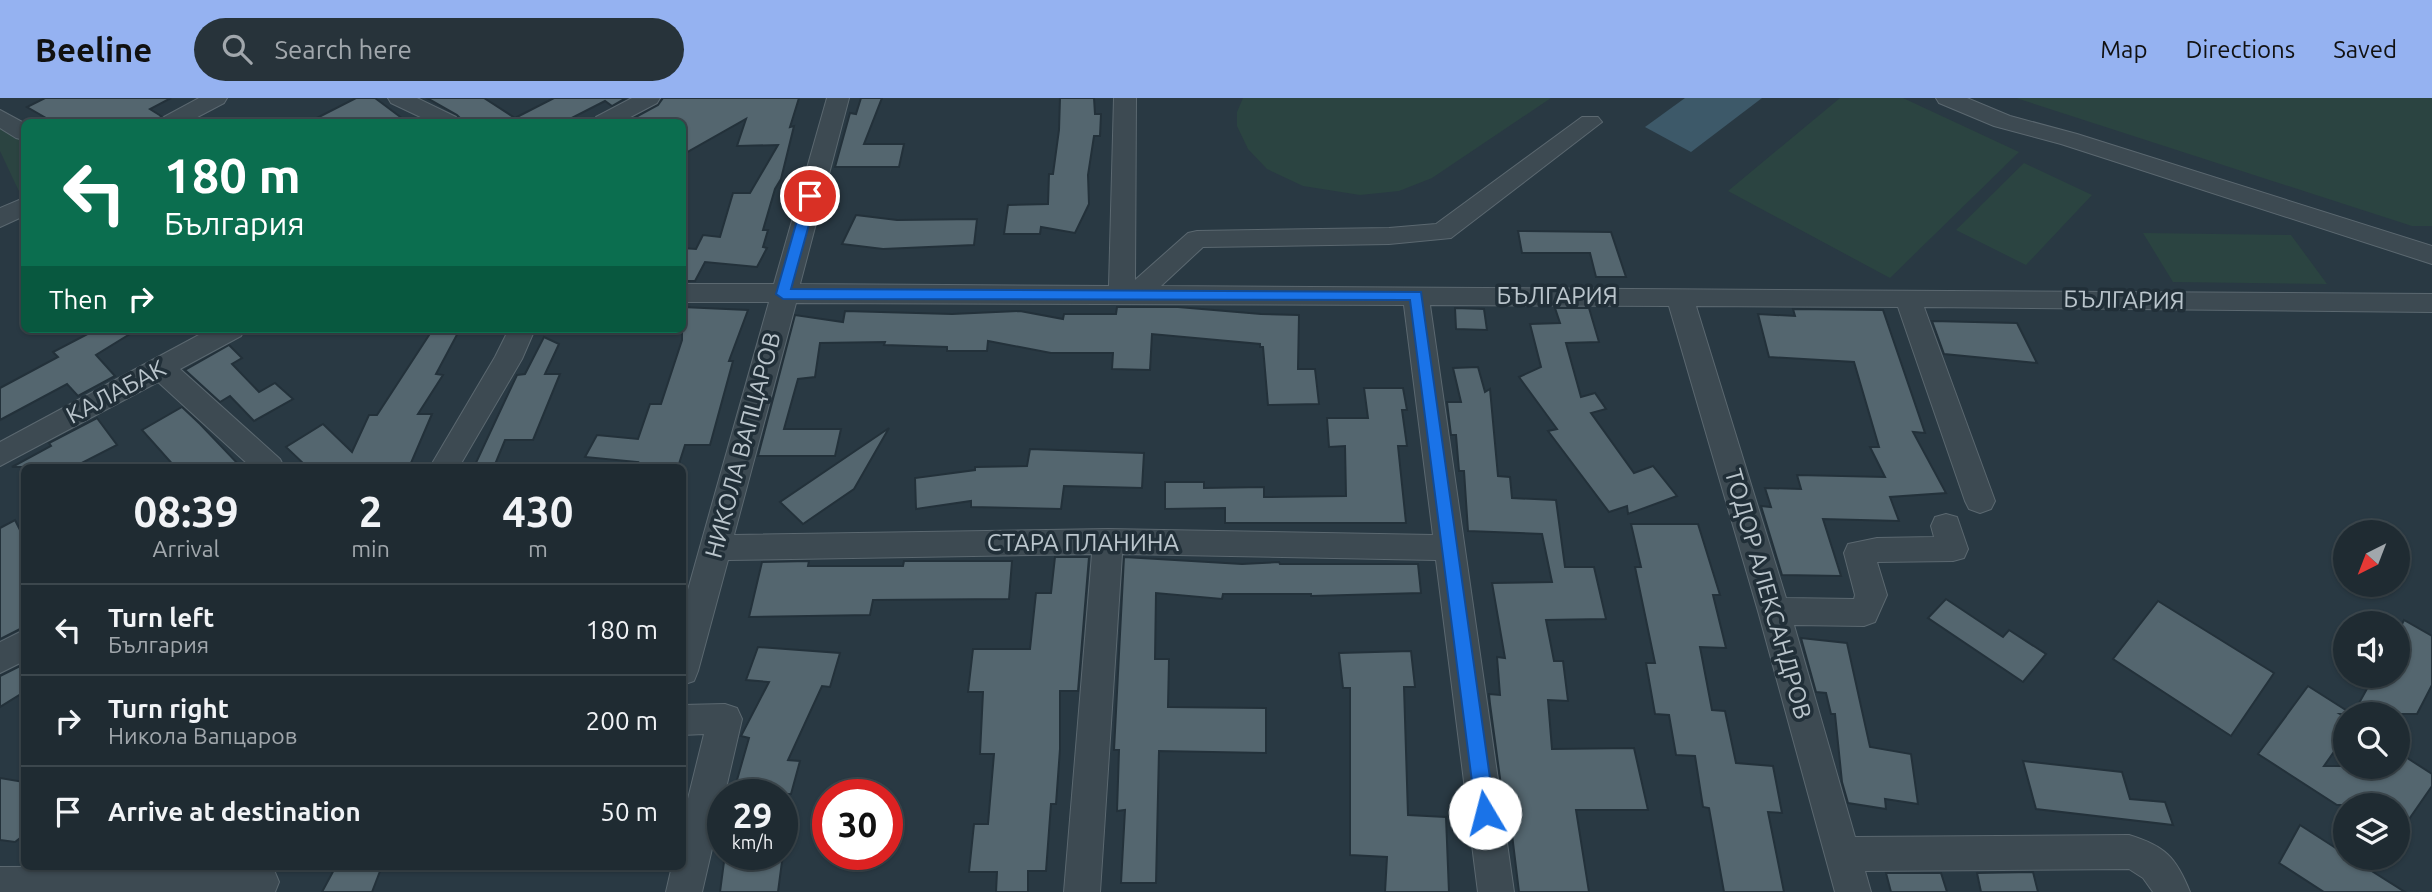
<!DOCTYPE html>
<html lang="en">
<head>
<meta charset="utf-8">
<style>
	:root { --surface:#1f2b32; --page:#27333a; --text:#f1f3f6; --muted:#a1a7ac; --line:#3c474d; --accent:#95b2f1 }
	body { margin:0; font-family:Ubuntu,sans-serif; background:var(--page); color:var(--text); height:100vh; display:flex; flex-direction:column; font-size:26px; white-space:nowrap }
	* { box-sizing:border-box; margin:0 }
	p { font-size:23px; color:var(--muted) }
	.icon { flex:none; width:38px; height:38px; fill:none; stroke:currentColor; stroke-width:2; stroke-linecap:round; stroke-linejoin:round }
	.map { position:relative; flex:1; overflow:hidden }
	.details { position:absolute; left:21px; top:366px; width:665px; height:406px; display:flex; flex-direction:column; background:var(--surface); border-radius:10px; box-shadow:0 2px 5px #0004,0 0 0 2px var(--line) }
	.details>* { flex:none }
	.top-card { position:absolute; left:21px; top:21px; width:665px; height:214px; border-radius:10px; box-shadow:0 2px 5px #0004,0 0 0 2px var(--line); background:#0b6e4f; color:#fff; overflow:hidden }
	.needle { width:46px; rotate:222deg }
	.tools { position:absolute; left:2333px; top:422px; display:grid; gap:14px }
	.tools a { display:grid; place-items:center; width:77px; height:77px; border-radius:50%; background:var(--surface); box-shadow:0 2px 5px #0004,0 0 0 2px var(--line); font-size:35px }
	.speed { position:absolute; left:707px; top:681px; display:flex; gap:14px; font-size:35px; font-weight:700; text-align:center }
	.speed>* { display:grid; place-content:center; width:91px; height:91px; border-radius:50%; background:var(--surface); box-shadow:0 2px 5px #0004,0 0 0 2px var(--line); line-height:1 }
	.speed small { font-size:18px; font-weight:400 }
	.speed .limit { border:10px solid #d22; background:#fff; color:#111 }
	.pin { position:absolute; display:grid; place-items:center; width:60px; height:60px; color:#fff; margin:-30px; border:4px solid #fff; border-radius:50%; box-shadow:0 2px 7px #0007 }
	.me { position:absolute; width:77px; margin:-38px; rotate:352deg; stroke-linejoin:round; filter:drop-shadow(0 0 5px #0008) }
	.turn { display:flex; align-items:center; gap:24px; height:147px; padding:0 28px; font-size:32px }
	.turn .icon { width:91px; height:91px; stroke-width:2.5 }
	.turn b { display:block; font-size:49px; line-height:60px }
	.then { display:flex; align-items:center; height:66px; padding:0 28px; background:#0003; gap:14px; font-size:26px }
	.eta { display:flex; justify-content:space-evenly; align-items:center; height:119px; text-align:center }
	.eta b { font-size:42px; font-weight:700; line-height:49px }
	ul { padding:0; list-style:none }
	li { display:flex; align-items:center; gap:21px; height:91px; padding:0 28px; border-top:2px solid var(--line) }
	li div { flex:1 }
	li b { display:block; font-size:26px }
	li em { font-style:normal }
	header { display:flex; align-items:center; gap:42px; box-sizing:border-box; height:98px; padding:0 35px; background:var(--accent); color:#111 }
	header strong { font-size:33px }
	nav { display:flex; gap:38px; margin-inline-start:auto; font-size:24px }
	.search { width:490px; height:63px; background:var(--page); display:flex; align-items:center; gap:18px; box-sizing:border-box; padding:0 24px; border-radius:38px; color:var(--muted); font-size:26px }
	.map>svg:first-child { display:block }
</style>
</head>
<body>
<header>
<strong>Beeline</strong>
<div class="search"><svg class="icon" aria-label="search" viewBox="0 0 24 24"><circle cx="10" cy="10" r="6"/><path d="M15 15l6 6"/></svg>Search here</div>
<nav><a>Map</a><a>Directions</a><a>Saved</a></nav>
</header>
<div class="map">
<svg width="2432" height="794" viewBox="0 0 2432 794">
	<rect width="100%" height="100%" fill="#293943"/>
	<!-- green -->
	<g fill="#2b4441">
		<path d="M1243,0H1551L1432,80L1399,93L1360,97L1303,88L1267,71L1248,51L1237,28V14Z"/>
		<path d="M1840,0H1903L2019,54L1890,180L1728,93Z"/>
		<path d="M2016,0H2432V128H2412Z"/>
		<path d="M0,19L24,35V104L0,53Z"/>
		<path d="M2024,65L2092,97L2026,167L1956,132Z"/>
		<path d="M2143,135L2291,137L2327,186L2173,184Z"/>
	</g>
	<!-- water -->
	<path fill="#3d5969" d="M1685,0H1762L1691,54L1645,29Z"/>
	<!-- building -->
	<g fill="#54666f" stroke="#23313a" stroke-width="2">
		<path d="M45,0H171L150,11L161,18L158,24H53L27,9Z"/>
		<path d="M356,0H375L407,24H309Z"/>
		<path d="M427,0H484L515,20L554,0H626L612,8L605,3L564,24H464L457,17Z"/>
		<path d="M663,0H799L790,29L794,28L781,81L775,91L763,132H768L763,149L767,150L757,169L705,164L695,183H682V150L696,151L703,137L720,139L733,95H750L778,47L737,48L746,21L682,57V24H636L632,21L658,7Z"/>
		<path d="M861,0H882L864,46H904L899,69H835L850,15L856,16Z"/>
		<path d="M1060,0H1094L1095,16H1101L1100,38H1094L1088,77L1089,106L1075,135L1041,129L1040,136H1004L1008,107L1048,106L1049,76H1053L1059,32Z"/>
		<path d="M856,117L897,122L977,121L974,147L883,151L842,146Z"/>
		<path d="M1518,133L1611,134L1626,179H1596L1590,155H1522Z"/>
		<path d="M682,209L748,212L729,263H733L710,347H685L678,369H636L638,364L585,359L597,337L638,341L650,306H661L682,242Z"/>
		<path d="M1117,209H1178L1261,216L1299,217L1298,271H1315L1319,306L1268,307L1263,249H1260V246L1152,236L1150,272L1112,271L1113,255H1051L988,243L987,253H947V249L884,247L885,244L820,245L815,279L798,281L784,331H841L835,358H758L795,217L843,224L845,213L952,216L1020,213L1063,221L1064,216H1116Z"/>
		<path d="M1455,210L1484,211L1487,232L1456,231Z"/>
		<path d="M1555,210H1589L1599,244L1566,245L1581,299L1595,295L1606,311L1591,315L1634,375L1653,368L1677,398L1628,416L1627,408L1609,414L1548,333L1557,331L1519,279L1541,269L1530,226L1560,225Z"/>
		<path d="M1793,211L1883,212L1925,335L1913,334L1946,395L1890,399L1899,423L1823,421L1841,478L1782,477L1761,408L1771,409L1765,390L1801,391L1797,377L1885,379L1870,349H1879L1854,264L1769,259L1758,216L1795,218Z"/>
		<path d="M1932,223L2017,225L2037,265L1944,256Z"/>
		<path d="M97,231H138L96,257L115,278L78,298L67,286L0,322V290L58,259L53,254Z"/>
		<path d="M433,231H460L436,276L443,277L418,316H432L411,365L307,369L286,349L323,326L352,354L369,317H377Z"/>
		<path d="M544,239L559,246L545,276H560L533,342H505L494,369H474L517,277L525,276Z"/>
		<path d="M229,247L242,260L232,266L259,294L275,285L293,301L254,323L230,298L220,304L185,272Z"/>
		<path d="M1478,269L1485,294L1490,291L1498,378L1510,379L1512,400L1556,402L1565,469H1594L1606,521L1546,522L1554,563H1563L1568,603L1548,602L1552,651L1634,650L1648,712H1576L1589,794H1519L1507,695H1502L1490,606L1489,596L1500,597L1497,559L1505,560L1492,485L1552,484L1542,436L1468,433L1464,373H1459L1456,337H1451L1447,304H1461L1453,270Z"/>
		<path d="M1364,290H1403L1407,312H1402L1407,348H1398L1406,425H1225V410L1165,411V384H1204V390L1264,389V399L1346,398L1345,348L1329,349L1327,320H1368Z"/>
		<path d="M182,309L200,326L241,369H175L142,332Z"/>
		<path d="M97,320L117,347L74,369H12L51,348L49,345Z"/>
		<path d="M889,330L854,391L803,426L780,404Z"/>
		<path d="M1030,351L1144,355L1142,390L1064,388L1061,411L971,409V403L916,411L915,380L975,372V369L1027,368Z"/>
		<path d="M15,422L24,440V529L0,541V430Z"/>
		<path d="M1631,426H1698L1720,497H1713L1726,550L1700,549L1712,612L1725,613L1736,665L1773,668L1782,715L1768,714L1784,794H1724L1709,710L1703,709L1695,658L1676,657L1669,617L1655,616L1646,565H1655L1635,469H1641Z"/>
		<path d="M1055,459H1089L1078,593H1060V651L1056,706H1051L1046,773H1028V794H996L997,774H969L974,726H988L994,656H980L983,594H968L973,551H1030L1036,495H1051Z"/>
		<path d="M1124,459L1242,466L1279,464L1280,466H1418L1421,495L1311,498V496H1223L1222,501L1156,495L1155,561H1169L1168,609L1266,610V655L1159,653L1156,785H1121L1125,712L1117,713L1119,652H1114Z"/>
		<path d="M809,463L808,468H903L904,463H1012L1009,501L873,502L870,517L749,519L762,464Z"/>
		<path d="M1946,501L2003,539L2009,532L2046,556L2023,584L1928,520Z"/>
		<path d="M2158,503L2274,575L2231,638L2113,561Z"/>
		<path d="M2404,522L2432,538V587L2417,616H2353L2374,578H2398V534Z"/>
		<path d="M1801,540L1847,545L1870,649L1911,656L1918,706L1885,701L1886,711L1848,705L1842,684L1835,616H1831L1826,595L1816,594Z"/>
		<path d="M758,549L840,555L830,589L822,588L788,662L800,663L791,696H733L749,640L741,638L769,584L746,582Z"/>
		<path d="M1411,553L1415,589H1404L1408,717L1446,719L1449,794H1385L1387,759L1350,757V590H1343L1339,555Z"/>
		<path d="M24,566V594L0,609V578Z"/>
		<path d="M2308,588L2352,616H2340L2345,619V638L2324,668H2398V654L2432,676V688L2398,737V707H2337L2258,656Z"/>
		<path d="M2023,663L2122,674L2130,701L2165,704L2173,727L2036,711Z"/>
		<path d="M0,680L24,684V737L15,744L0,742Z"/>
		<path d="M2300,727L2345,756V760H2351L2405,794H2324L2279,765Z"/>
		<path d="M725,756H783L778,794H720Z"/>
		<path d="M336,768H382L372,794H322Z"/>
		<path d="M2033,774L2038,794H1981L1977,775Z"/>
		<path d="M1886,775H1941L1947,794H1891Z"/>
	</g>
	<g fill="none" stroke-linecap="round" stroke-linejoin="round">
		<!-- minor casing -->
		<g stroke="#5b6870" stroke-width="2">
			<g id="minor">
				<path d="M199,0H227L224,5L188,24H160L164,19Z"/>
				<path d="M388,0H417L456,19L460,24H431L391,5Z"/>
				<path d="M632,0H660L657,5L621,24H592L596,19Z"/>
				<path d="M827,0H849L800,186L1109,188L1114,0H1136L1135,182L1188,135L1197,133L1389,130L1436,126L1582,19H1598L1602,24L1451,140L1389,146L1203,149L1161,188L2432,196V214L1924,209L1995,403L1991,411L1980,415L1969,411L1965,403L1898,209L1696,208L1786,500L1854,501L1855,497L1844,455L1848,446L1877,440L1934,439L1931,428L1935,419L1946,416L1957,419L1968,451L1964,460L1953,463L1877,464L1887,497L1875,524L1864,528L1794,527L1855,739L2129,737C2165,748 2176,759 2190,794H2153L2143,780L2129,771L1865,773L1871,794H1835L1758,513L1669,208L1430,207L1514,794H1478L1436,462L1122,456L1100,794H1064L1092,456L728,462L698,573L694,583L682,587V513L769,204H682V186H774ZM796,205L1404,207L1433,437L1108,431L734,437Z"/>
				<path d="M1936,0H1967L2010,18L2077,36L2432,148V166L2061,46L1994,28L1939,5Z"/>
				<path d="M0,12L24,25V42L16,40L0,30Z"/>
				<path d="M24,100V118L0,129V110Z"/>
				<path d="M210,231H245L241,238L180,271L280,361L284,369H251L158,284L0,368V344Z"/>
				<path d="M509,231H535L522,261L459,369H430L495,259Z"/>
				<path d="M24,532V563L0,575V544Z"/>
				<path d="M725,606L737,610L742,621L702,794H666L672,768H682V725L704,636L682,637V607Z"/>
				<path d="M266,768L274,772L279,784L275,794H0V769Z"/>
			</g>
		</g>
		<!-- minor -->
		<use href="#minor" fill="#3d4a52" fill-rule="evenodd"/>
	</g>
	<!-- route -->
	<path fill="#1a73e8" stroke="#114b97" stroke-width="2" d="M810,94L817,98L791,191L1421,194L1495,715L1492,721L1485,724L1479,721L1476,715L1410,202L783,201L776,196L804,98Z"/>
	<g text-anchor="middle" stroke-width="7" stroke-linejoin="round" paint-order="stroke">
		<!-- street labels -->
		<g font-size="24" fill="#bac5cc" stroke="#212f38">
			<text x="1557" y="206">БЪЛГАРИЯ</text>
			<text transform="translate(2124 202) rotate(1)" y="8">БЪЛГАРИЯ</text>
			<text transform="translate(116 294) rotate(-28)" y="8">КАЛАБАК</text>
			<text transform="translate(743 347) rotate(-75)" y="8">НИКОЛА ВАПЦАРОВ</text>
			<text x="1083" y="453">СТАРА ПЛАНИНА</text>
			<text transform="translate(1768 496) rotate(74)" y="8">ТОДОР АЛЕКСАНДРОВ</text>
		</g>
	</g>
</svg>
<div class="tools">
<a><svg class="needle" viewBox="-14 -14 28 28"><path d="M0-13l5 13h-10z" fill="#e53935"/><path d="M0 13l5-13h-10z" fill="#a1a7ac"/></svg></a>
<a><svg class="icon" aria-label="sound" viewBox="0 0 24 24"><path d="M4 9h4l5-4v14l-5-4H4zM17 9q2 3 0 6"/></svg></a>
<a><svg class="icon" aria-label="search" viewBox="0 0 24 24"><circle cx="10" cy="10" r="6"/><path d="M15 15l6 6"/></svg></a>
<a><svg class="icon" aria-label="layers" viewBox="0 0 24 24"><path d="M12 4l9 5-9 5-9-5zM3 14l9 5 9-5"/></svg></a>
</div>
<div class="speed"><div>29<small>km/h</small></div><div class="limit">30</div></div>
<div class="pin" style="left:810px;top:98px;background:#d93025"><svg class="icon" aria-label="arrive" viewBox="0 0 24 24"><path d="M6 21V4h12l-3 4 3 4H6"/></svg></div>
<svg class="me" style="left:1485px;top:715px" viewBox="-20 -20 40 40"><circle r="19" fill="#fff"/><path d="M0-13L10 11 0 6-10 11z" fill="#1a73e8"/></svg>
<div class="top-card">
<div class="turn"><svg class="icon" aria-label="left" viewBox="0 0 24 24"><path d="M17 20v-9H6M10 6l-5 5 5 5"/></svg><div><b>180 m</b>България</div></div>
<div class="then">Then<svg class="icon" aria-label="right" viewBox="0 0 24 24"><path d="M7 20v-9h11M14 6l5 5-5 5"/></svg></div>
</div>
<section class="details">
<div class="eta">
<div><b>08:39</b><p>Arrival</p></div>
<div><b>2</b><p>min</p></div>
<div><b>430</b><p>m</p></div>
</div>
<ul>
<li><svg class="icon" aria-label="left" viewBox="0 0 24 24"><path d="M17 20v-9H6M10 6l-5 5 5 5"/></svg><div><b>Turn left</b><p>България</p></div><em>180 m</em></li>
<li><svg class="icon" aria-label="right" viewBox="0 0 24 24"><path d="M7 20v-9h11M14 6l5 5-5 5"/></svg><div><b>Turn right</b><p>Никола Вапцаров</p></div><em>200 m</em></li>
<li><svg class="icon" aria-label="arrive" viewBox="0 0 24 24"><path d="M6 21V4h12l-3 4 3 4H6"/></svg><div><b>Arrive at destination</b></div><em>50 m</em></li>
</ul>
</section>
</div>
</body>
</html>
